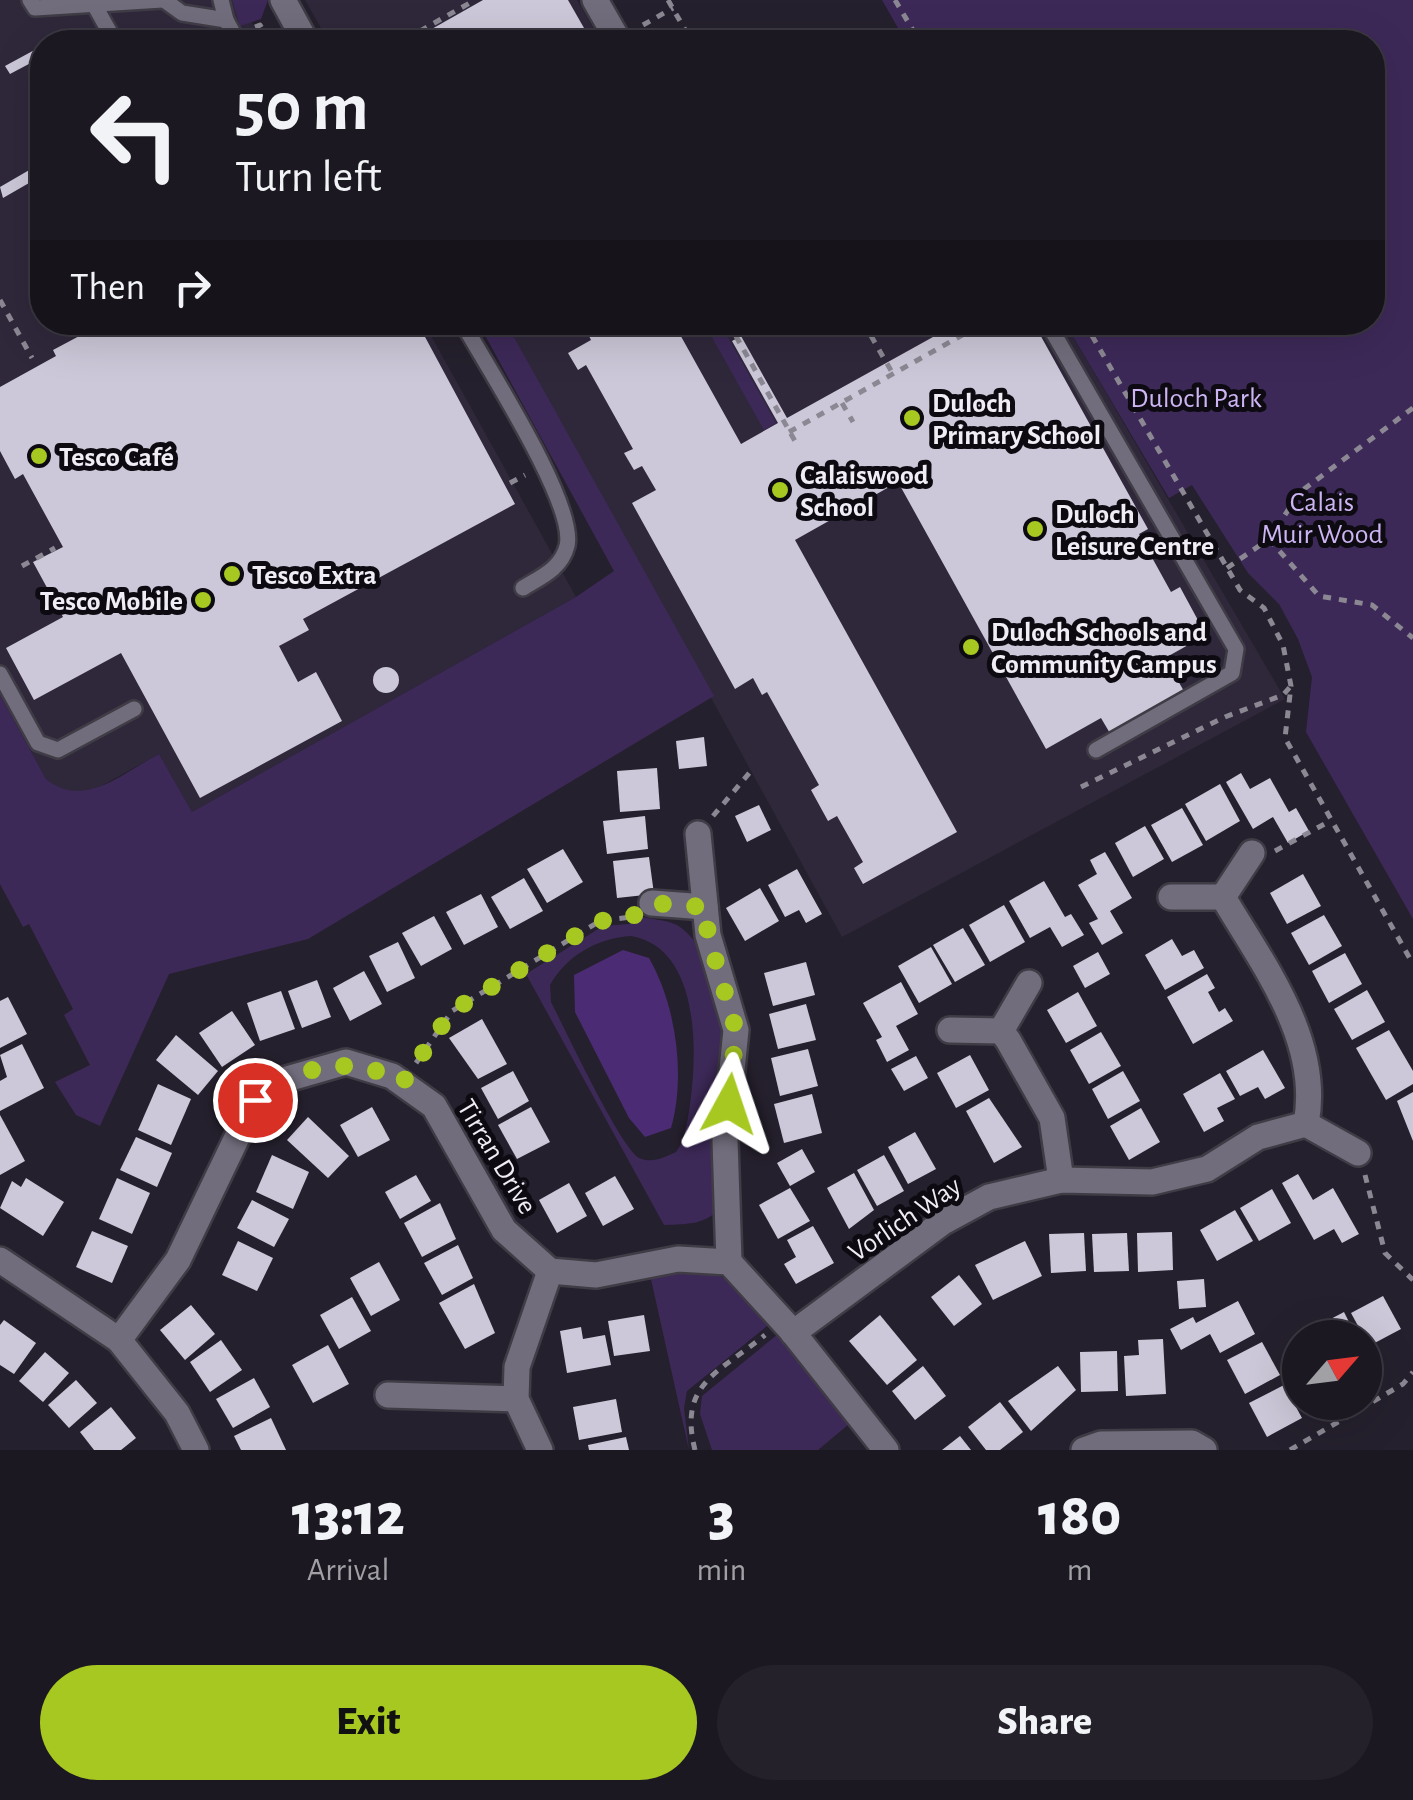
<!DOCTYPE html>
<html lang="en">
<head>
<meta charset="utf-8">
<style>
	:root { --surface:#1c1822; --page:#25212a; --text:#f1f3f6; --muted:#a0a0a5; --line:#3a3740; --accent:#a6c821 }
	body { margin:0; font-family:"Alegreya Sans",sans-serif; background:var(--page); color:var(--text); height:100vh; display:flex; flex-direction:column; font-size:38px; white-space:nowrap }
	* { box-sizing:border-box; margin:0 }
	p { font-size:32px; color:var(--muted) }
	.icon { flex:none; width:55px; height:55px; fill:none; stroke:currentColor; stroke-width:2; stroke-linecap:round; stroke-linejoin:round }
	.map { position:relative; height:1450px; overflow:hidden }
	.side { display:flex; flex-direction:column; background:var(--surface); flex:1 }
	.side>* { flex:none }
	.hud { position:absolute; left:30px; top:30px; width:1355px; height:305px; border-radius:40px; box-shadow:0 10px 40px #0002,0 0 0 2px var(--line); background:#1c1822; color:var(--text); overflow:hidden }
	.needle { width:65px; rotate:62deg }
	.tools { position:absolute; left:1282px; top:1320px; display:grid; gap:20px }
	.tools a { display:grid; place-items:center; width:100px; height:100px; border-radius:50%; background:var(--surface); box-shadow:0 10px 40px #0002,0 0 0 2px var(--line); font-size:50px }
	.pin { position:absolute; display:grid; place-items:center; width:85px; height:85px; color:#fff; margin:-42px; border:5px solid #fff; border-radius:50%; box-shadow:0 2px 10px #0007 }
	.me { position:absolute; width:110px; margin:-55px; rotate:5deg; stroke-linejoin:round; filter:drop-shadow(0 0 8px #0008) }
	.turn { display:flex; align-items:center; gap:35px; height:210px; padding:0 40px; font-size:45px }
	.turn .icon { width:130px; height:130px; stroke-width:2.5 }
	.turn b { display:block; font-size:70px; line-height:85px }
	.then { display:flex; align-items:center; height:95px; padding:0 40px; background:#0003; gap:20px; font-size:38px }
	.eta { display:flex; justify-content:space-evenly; align-items:center; height:170px; text-align:center }
	.eta b { font-size:60px; font-weight:800; line-height:70px }
	.cta { display:flex; gap:20px; margin-top:auto; padding:20px 40px }
	.cta a { flex:1; height:115px; border-radius:60px; background:var(--accent); color:#111; font-size:40px; font-weight:800; line-height:115px; text-align:center }
	.cta a+a { background:var(--page); color:var(--text) }
	.map>svg:first-child { display:block }
</style>
</head>
<body>
<div class="map">
<svg width="1413" height="1450" viewBox="0 0 1413 1450">
	<rect width="100%" height="100%" fill="#25202d"/>
	<!-- built -->
	<g fill="#2f283b">
		<path d="M0,0H238L264,42H42V322L424,323L576,597L192,812L159,754L88,793L57,789L46,779L0,695Z"/>
		<path d="M305,0H577L601,42H329Z"/>
		<path d="M506,323H1065L1285,699L842,937Z"/>
	</g>
	<!-- green -->
	<g fill="#3d2958" fill-rule="evenodd">
		<path d="M232,0H268L261,19L240,26Z"/>
		<path d="M882,0H1413V919L1306,732L1312,677L1298,639L1279,604L1248,573L1192,485L1169,498L1065,323L1372,322V42H906Z"/>
		<path d="M506,323L714,696L308,939L169,974L100,1126L76,1115L55,1082L90,1065L64,1015L73,1009L29,924L23,927L0,884V695L46,779C83,810 123,773 159,754L192,812L576,597L614,571L481,328Z"/>
		<path d="M704,323H720L776,423L764,430Z"/>
		<path d="M643,917C654,920 671,920 680,927C743,973 723,1135 722,1207C704,1225 689,1224 664,1225L526,974L603,926L629,924ZM631,936C709,949 698,1082 683,1141L676,1152C665,1157 652,1164 639,1158C620,1147 565,1029 551,1002L550,985C566,956 597,938 631,936Z"/>
		<path d="M681,1270C735,1273 736,1285 772,1322L687,1391L684,1408L689,1450L651,1279Z"/>
		<path d="M778,1334L849,1424L818,1450H712L700,1414L702,1396Z"/>
	</g>
	<!-- water -->
	<path fill="#4b2b73" d="M623,950L649,958C676,1005 686,1076 671,1128L645,1137L629,1118L575,1012L574,975Z"/>
	<!-- building -->
	<g fill="#cdc8d9">
		<path d="M483,0H568L592,42H423L420,38L430,30Z"/>
		<path d="M40,47L42,57L10,74L5,66Z"/>
		<path d="M31,169L36,179L3,198L0,187Z"/>
		<path d="M116,322H417L515,504L303,619L309,630L279,646L298,682L316,672L342,721L200,798L121,653L34,700L6,648L63,617L33,562L63,547L23,474L15,479L0,451V387L56,356L53,350L100,325L103,330Z"/>
		<path d="M582,322H673L741,444L778,423L732,341L741,336L787,418L960,322H1033L1148,529L1139,534L1171,592L1180,587L1206,635L1165,658L1185,693L1111,735L1101,718L1046,749L898,482L795,540L957,832L863,884L854,868L863,862L837,816L828,821L811,790L819,785L767,692L762,695L753,678L735,689L632,503L656,490L642,466L634,470L624,453L633,449L586,365L578,370L568,353L591,340Z"/>
		<circle cx="386" cy="680" r="13"/>
		<path d="M704,737L707,766L679,769L676,741Z"/>
		<path d="M657,768L660,809L620,812L617,771Z"/>
		<path d="M1241,773L1250,789L1270,778L1289,812L1296,808L1309,831L1288,843L1273,817L1253,829L1226,782Z"/>
		<path d="M1220,784L1240,821L1206,841L1185,804Z"/>
		<path d="M759,805L771,830L747,842L735,816Z"/>
		<path d="M1182,808L1203,845L1172,862L1151,825Z"/>
		<path d="M645,816L648,849L607,854L603,821Z"/>
		<path d="M1145,826L1164,859L1133,877L1115,843Z"/>
		<path d="M563,849L583,882L547,903L527,869Z"/>
		<path d="M1105,852L1132,898L1110,911L1123,933L1102,945L1089,923L1098,919L1078,885L1097,874L1090,860Z"/>
		<path d="M649,857L654,894L617,898L613,861Z"/>
		<path d="M797,869L822,914L806,923L799,910L785,917L768,885Z"/>
		<path d="M1303,874L1321,906L1287,924L1270,893Z"/>
		<path d="M524,878L543,911L510,929L491,897Z"/>
		<path d="M1044,881L1065,917L1071,914L1084,935L1062,947L1050,927L1030,938L1009,901Z"/>
		<path d="M760,888L779,921L745,941L726,908Z"/>
		<path d="M481,894L498,927L464,945L446,912Z"/>
		<path d="M1004,905L1025,942L990,962L969,925Z"/>
		<path d="M1324,915L1342,946L1309,965L1291,933Z"/>
		<path d="M434,916L452,949L421,966L402,933Z"/>
		<path d="M963,928L985,965L955,982L933,945Z"/>
		<path d="M1172,939L1182,956L1194,950L1204,968L1165,990L1145,955Z"/>
		<path d="M398,942L415,978L387,992L369,956Z"/>
		<path d="M931,947L952,984L919,1003L898,966Z"/>
		<path d="M1098,952L1110,974L1085,988L1073,966Z"/>
		<path d="M1345,953L1362,984L1329,1003L1312,971Z"/>
		<path d="M806,962L815,995L773,1006L764,973Z"/>
		<path d="M364,971L382,1004L350,1021L333,988Z"/>
		<path d="M1207,974L1215,988L1208,992L1219,1012L1225,1008L1233,1021L1193,1044L1167,997Z"/>
		<path d="M317,980L331,1017L302,1028L288,991Z"/>
		<path d="M901,982L918,1014L896,1026L909,1050L887,1062L876,1040L882,1037L863,1003Z"/>
		<path d="M1367,990L1385,1022L1352,1040L1334,1009Z"/>
		<path d="M281,991L295,1029L260,1041L247,1003Z"/>
		<path d="M1078,992L1097,1026L1066,1043L1047,1010Z"/>
		<path d="M8,997L27,1034L0,1048V1001Z"/>
		<path d="M806,1004L816,1040L778,1049L769,1014Z"/>
		<path d="M232,1011L255,1045L222,1067L199,1033Z"/>
		<path d="M482,1019L507,1064L478,1079L449,1038Z"/>
		<path d="M1389,1030L1413,1071V1084L1386,1100L1356,1048Z"/>
		<path d="M1101,1032L1121,1066L1089,1084L1070,1050Z"/>
		<path d="M176,1035L218,1071L198,1095L156,1060Z"/>
		<path d="M22,1044L44,1088L0,1111V1081L7,1077L0,1055Z"/>
		<path d="M808,1049L818,1086L780,1096L771,1058Z"/>
		<path d="M1263,1050L1285,1088L1265,1099L1258,1087L1240,1096L1226,1071Z"/>
		<path d="M970,1055L989,1090L956,1108L937,1073Z"/>
		<path d="M916,1056L928,1078L904,1091L891,1069Z"/>
		<path d="M513,1071L529,1101L498,1119L481,1088Z"/>
		<path d="M1123,1071L1140,1101L1108,1119L1092,1089Z"/>
		<path d="M1220,1073L1235,1099L1217,1108L1224,1121L1204,1132L1183,1094Z"/>
		<path d="M158,1084L191,1099L171,1145L138,1130Z"/>
		<path d="M1413,1092V1141L1397,1101Z"/>
		<path d="M812,1094L822,1133L784,1143L774,1104Z"/>
		<path d="M989,1098L1022,1147L994,1163L966,1111Z"/>
		<path d="M372,1107L390,1140L358,1157L340,1125Z"/>
		<path d="M531,1107L550,1142L517,1159L498,1125Z"/>
		<path d="M1141,1108L1160,1142L1129,1160L1110,1126Z"/>
		<path d="M0,1115L25,1161L0,1175Z"/>
		<path d="M308,1117L349,1156L328,1178L287,1140Z"/>
		<path d="M915,1132L936,1169L908,1184L888,1147Z"/>
		<path d="M136,1137L172,1153L157,1187L120,1170Z"/>
		<path d="M802,1149L815,1172L790,1186L777,1163Z"/>
		<path d="M272,1155L309,1172L293,1209L256,1192Z"/>
		<path d="M884,1155L904,1191L877,1206L857,1170Z"/>
		<path d="M854,1173L874,1210L849,1229L827,1188Z"/>
		<path d="M1298,1174L1313,1200L1333,1188L1359,1234L1342,1243L1334,1229L1314,1240L1282,1183Z"/>
		<path d="M416,1175L431,1201L400,1219L385,1192Z"/>
		<path d="M615,1176L634,1209L603,1226L585,1193Z"/>
		<path d="M26,1178L64,1202L43,1236L0,1208L12,1181L21,1187Z"/>
		<path d="M117,1178L150,1193L132,1234L99,1219Z"/>
		<path d="M569,1183L587,1216L557,1233L539,1200Z"/>
		<path d="M790,1188L810,1221L778,1239L759,1205Z"/>
		<path d="M1272,1189L1291,1223L1259,1241L1240,1208Z"/>
		<path d="M252,1200L289,1219L274,1247L237,1228Z"/>
		<path d="M440,1203L456,1239L422,1257L404,1223Z"/>
		<path d="M1235,1210L1253,1241L1217,1261L1200,1230Z"/>
		<path d="M813,1226L834,1263L796,1284L784,1264L796,1257L787,1240Z"/>
		<path d="M92,1231L128,1246L112,1283L76,1267Z"/>
		<path d="M1172,1232L1173,1270L1138,1272L1137,1233Z"/>
		<path d="M1084,1233L1086,1271L1051,1273L1049,1234Z"/>
		<path d="M1127,1233L1129,1271L1094,1272L1092,1234Z"/>
		<path d="M238,1241L273,1258L257,1291L222,1275Z"/>
		<path d="M1025,1241L1042,1276L993,1300L975,1265Z"/>
		<path d="M458,1245L473,1278L442,1295L424,1263Z"/>
		<path d="M379,1262L400,1300L371,1316L350,1278Z"/>
		<path d="M959,1275L982,1304L954,1326L931,1297Z"/>
		<path d="M1204,1279L1206,1307L1179,1309L1177,1281Z"/>
		<path d="M474,1284L495,1333L465,1349L439,1303Z"/>
		<path d="M1383,1296L1401,1329L1369,1346L1351,1313Z"/>
		<path d="M352,1297L371,1331L339,1349L320,1315Z"/>
		<path d="M1238,1301L1255,1334L1220,1353L1210,1334L1181,1350L1170,1329L1193,1317L1196,1323Z"/>
		<path d="M191,1305L215,1334L185,1360L160,1330Z"/>
		<path d="M1344,1312L1357,1338H1309L1306,1332Z"/>
		<path d="M644,1315L650,1351L614,1356L608,1321Z"/>
		<path d="M880,1315L917,1360L887,1385L849,1341Z"/>
		<path d="M4,1320L36,1343L14,1374L0,1365V1325Z"/>
		<path d="M581,1327L583,1339L605,1335L611,1365L567,1373L560,1331Z"/>
		<path d="M1163,1339L1166,1394L1126,1396L1124,1356L1139,1355L1138,1340Z"/>
		<path d="M221,1340L242,1370L210,1392L190,1362Z"/>
		<path d="M1262,1342L1280,1375L1245,1394L1227,1360Z"/>
		<path d="M328,1345L349,1384L313,1403L292,1365Z"/>
		<path d="M1117,1351L1118,1391L1081,1392L1080,1352Z"/>
		<path d="M45,1352L69,1373L43,1402L19,1381Z"/>
		<path d="M923,1366L946,1396L915,1420L892,1391Z"/>
		<path d="M1058,1366L1076,1390L1031,1431L1008,1401Z"/>
		<path d="M254,1378L270,1407L233,1428L216,1399Z"/>
		<path d="M76,1380L97,1403L69,1428L48,1405Z"/>
		<path d="M1284,1385L1302,1418L1267,1437L1249,1403Z"/>
		<path d="M616,1399L622,1432L579,1440L573,1407Z"/>
		<path d="M1000,1402L1023,1432L1000,1450H986L968,1427Z"/>
		<path d="M111,1407L136,1438L121,1450H94L80,1432Z"/>
		<path d="M271,1418L286,1450H241L234,1436Z"/>
		<path d="M960,1436L971,1450H942Z"/>
		<path d="M626,1437L629,1450H589L588,1445Z"/>
	</g>
	<g fill="none" stroke-linecap="round" stroke-linejoin="round">
		<!-- service casing -->
		<g stroke="#403c46" stroke-width="20">
			<g id="service">
				<path d="M30,0L35,8L162,0"/>
				<path d="M164,0L182,13L226,20L238,42"/>
				<path d="M221,0L226,20"/>
				<path d="M95,6L115,42"/>
				<path d="M462,322C486,365 577,505 567,546C561,569 541,577 523,588"/>
				<path d="M1047,322L1236,649L1232,673L1096,750"/>
				<path d="M0,674L38,743L58,750L134,709"/>
			</g>
		</g>
		<!-- minor casing -->
		<g stroke="#403c46" stroke-width="30">
			<g id="minor">
				<path d="M283,0L306,42"/>
				<path d="M595,0L619,42"/>
				<path d="M698,834L708,935L736,1030L725,1140L729,1262"/>
				<path d="M1171,897H1223"/>
				<path d="M652,903L705,907"/>
				<path d="M950,1030L1001,1031L1008,1040L1052,1118L1061,1180"/>
				<path d="M1001,1031L1029,983"/>
				<path d="M1306,1124L1358,1153"/>
				<path d="M0,1260L119,1340L177,1413L196,1450"/>
				<path d="M793,1333L943,1222L989,1197L1061,1180L1152,1182L1207,1169L1258,1137L1306,1124C1322,1041 1263,965 1223,897L1252,853"/>
				<path d="M119,1340L178,1260L255,1100L280,1081L346,1062L392,1076L434,1106L504,1230L550,1271L596,1275L678,1259L729,1262L791,1330L886,1450"/>
				<path d="M388,1395L516,1399"/>
				<path d="M540,1450L516,1399L517,1367L550,1271"/>
				<path d="M1084,1450L1101,1444L1192,1443L1204,1450"/>
			</g>
		</g>
		<!-- path -->
		<g stroke="#8c8893" stroke-width="5" stroke-dasharray="8 8" stroke-linecap="butt">
			<path d="M668,0L692,42"/>
			<path d="M895,0L920,42"/>
			<path d="M643,25L673,8"/>
			<path d="M255,27L260,25L270,42"/>
			<path d="M417,42L413,35L475,0"/>
			<path d="M0,300L32,358"/>
			<path d="M728,322L796,443"/>
			<path d="M863,322L893,374"/>
			<path d="M1084,322L1240,590L1264,608L1283,645L1291,686L1285,738L1413,964"/>
			<path d="M842,403L853,422"/>
			<path d="M789,432L966,333"/>
			<path d="M510,483L525,475"/>
			<path d="M1269,539L1319,596L1372,605L1413,638"/>
			<path d="M22,566L55,548"/>
			<path d="M1227,568L1269,539L1300,492L1413,408"/>
			<path d="M43,605L51,618"/>
			<path d="M1081,787L1225,717L1283,695L1290,687"/>
			<path d="M713,816L751,771"/>
			<path d="M1275,851L1330,821"/>
			<path d="M416,1063L452,1011L600,921L632,917"/>
			<path d="M1365,1175L1385,1253L1413,1280"/>
			<path d="M695,1450C678,1383 719,1373 765,1335"/>
			<path d="M1290,1450L1403,1384L1413,1372"/>
		</g>
		<!-- service -->
		<use href="#service" stroke="#726d7c" stroke-width="15"/>
		<!-- minor -->
		<use href="#minor" stroke="#726d7c" stroke-width="25"/>
	</g>
	<g fill="none" stroke-linecap="round" stroke-linejoin="round">
		<!-- route -->
		<path stroke="#a6c821" stroke-width="18" stroke-dasharray="0 32.4" d="M255,1100C302,1064 350,1054 403,1082L452,1011L600,921L630,918L652,903L705,907L708,935L736,1030L729,1104"/>
	</g>
	<!-- markers -->
	<g fill="#a6c821" stroke="#0d0b11" stroke-width="4">
		<circle cx="912" cy="418" r="10"/>
		<circle cx="39" cy="456" r="10"/>
		<circle cx="780" cy="490" r="10"/>
		<circle cx="1035" cy="529" r="10"/>
		<circle cx="232" cy="574" r="10"/>
		<circle cx="203" cy="600" r="10"/>
		<circle cx="971" cy="647" r="10"/>
	</g>
	<g text-anchor="middle" stroke-width="10" stroke-linejoin="round" paint-order="stroke">
		<!-- park labels -->
		<g font-size="28" fill="#cdb5f4" stroke="#0d0b11">
			<text x="1196" y="407">Duloch Park</text>
			<text x="1322" y="511">Calais<tspan x="1322" dy="32">Muir Wood</tspan></text>
		</g>
		<!-- poi labels -->
		<g font-size="28" font-weight="bold" fill="#f0edf6" stroke="#0d0b11" text-anchor="start">
			<text x="932" y="412">Duloch<tspan x="932" dy="32">Primary School</tspan></text>
			<text x="59" y="466">Tesco Café</text>
			<text x="800" y="484">Calaiswood<tspan x="800" dy="32">School</tspan></text>
			<text x="1055" y="523">Duloch<tspan x="1055" dy="32">Leisure Centre</tspan></text>
			<text x="252" y="584">Tesco Extra</text>
			<text x="183" y="610" text-anchor="end">Tesco Mobile</text>
			<text x="991" y="641">Duloch Schools and<tspan x="991" dy="32">Community Campus</tspan></text>
		</g>
		<!-- street labels -->
		<g font-size="28" fill="#f0edf6" stroke="#0d0b11">
			<text transform="translate(498 1156) rotate(59)" y="10">Tirran Drive</text>
			<text transform="translate(904 1218) rotate(-34)" y="10">Vorlich Way</text>
		</g>
	</g>
</svg>
<div class="tools">
<a><svg class="needle" viewBox="-14 -14 28 28"><path d="M0-13l5 13h-10z" fill="#e53935"/><path d="M0 13l5-13h-10z" fill="#a0a0a5"/></svg></a>
</div>
<div class="pin" style="left:255px;top:1100px;background:#d93025"><svg class="icon" aria-label="arrive" viewBox="0 0 24 24"><path d="M6 21V4h12l-3 4 3 4H6"/></svg></div>
<svg class="me" style="left:729px;top:1104px" viewBox="-20 -20 40 40"><path d="M0-17L14 15 0 8-14 15z" fill="#a6c821" stroke="#fff" stroke-width="4"/></svg>
<div class="hud">
<div class="turn"><svg class="icon" aria-label="left" viewBox="0 0 24 24"><path d="M17 20v-9H6M10 6l-5 5 5 5"/></svg><div><b>50 m</b>Turn left</div></div>
<div class="then">Then<svg class="icon" aria-label="right" viewBox="0 0 24 24"><path d="M7 20v-9h11M14 6l5 5-5 5"/></svg></div>
</div>
</div>
<section class="side">
<div class="eta">
<div><b>13:12</b><p>Arrival</p></div>
<div><b>3</b><p>min</p></div>
<div><b>180</b><p>m</p></div>
</div>
<div class="cta"><a>Exit</a><a>Share</a></div>
</section>
</body>
</html>
